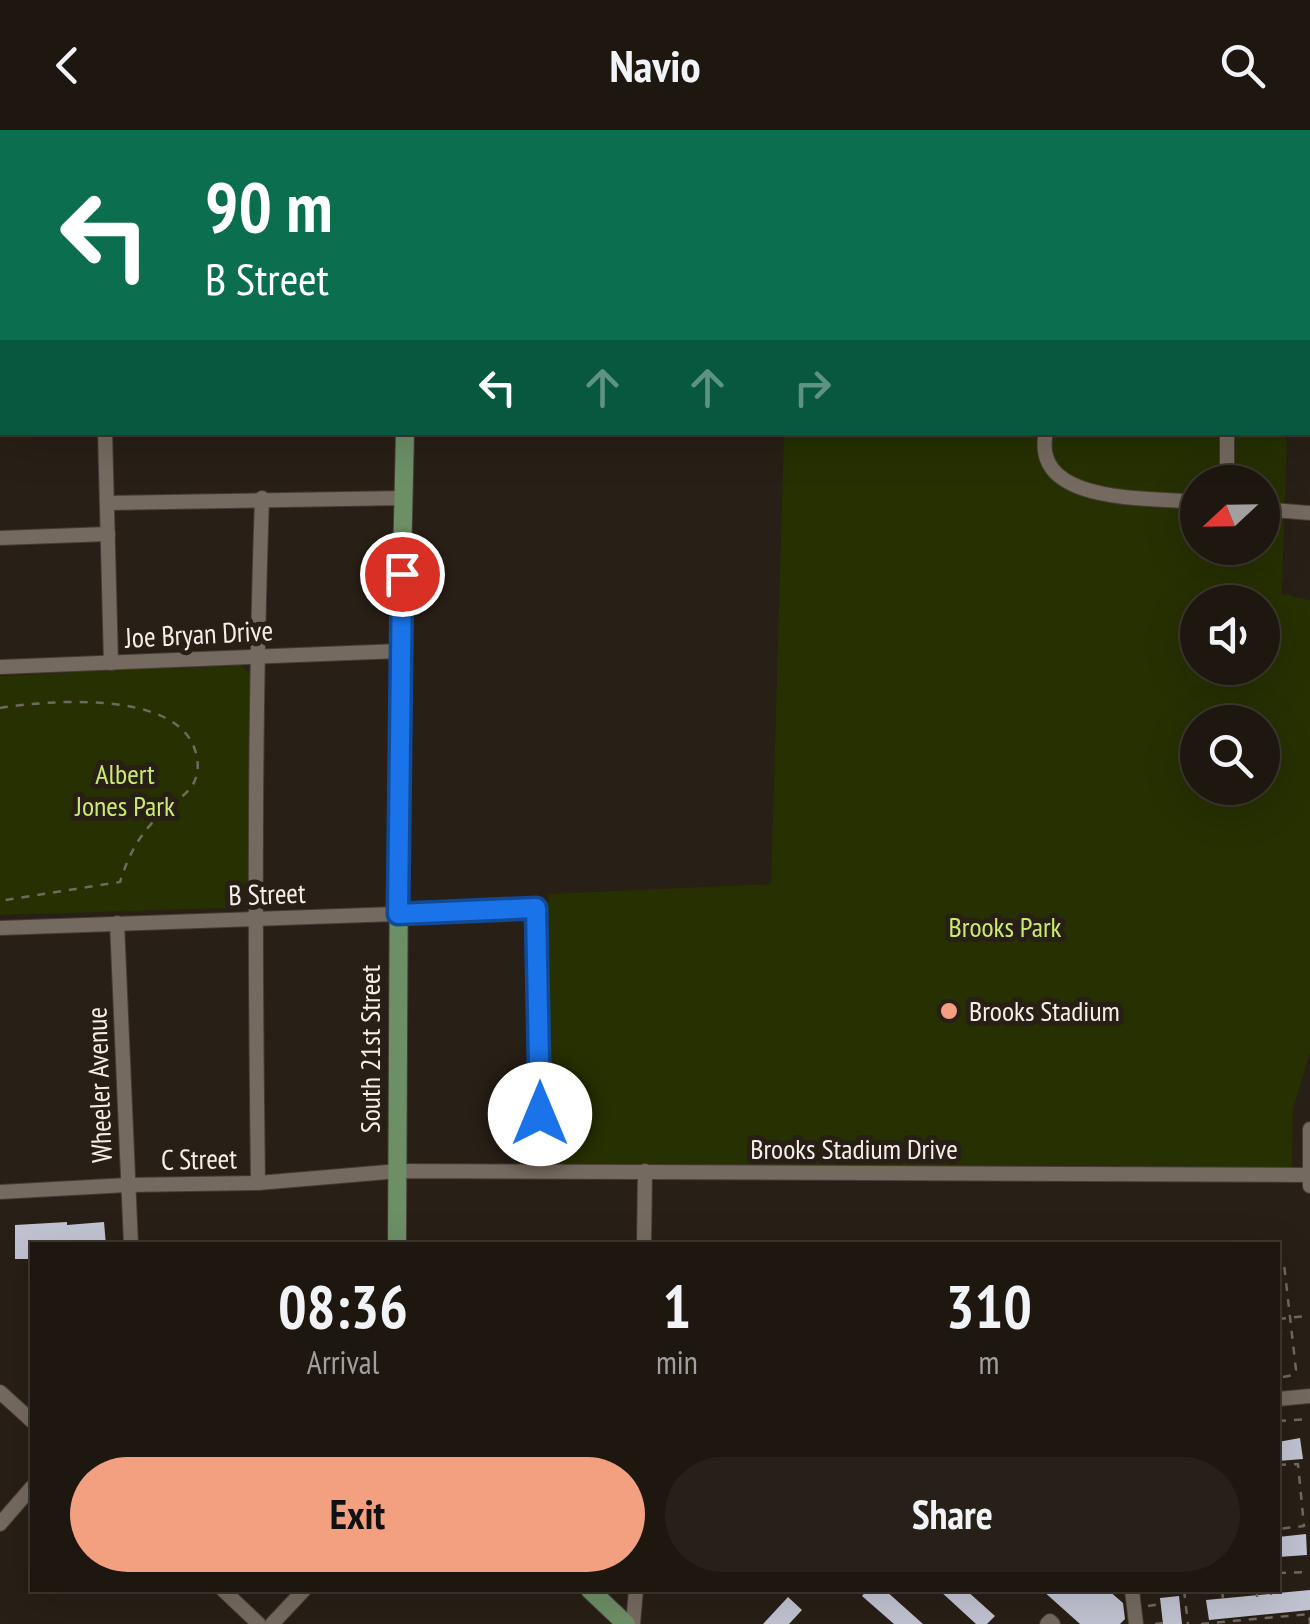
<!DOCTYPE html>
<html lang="en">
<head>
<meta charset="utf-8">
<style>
	:root { --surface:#1e1710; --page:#262019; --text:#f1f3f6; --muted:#a19f9f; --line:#3c3630; --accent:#f2a080 }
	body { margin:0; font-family:"PT Sans Narrow",sans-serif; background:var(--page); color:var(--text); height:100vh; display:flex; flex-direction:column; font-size:38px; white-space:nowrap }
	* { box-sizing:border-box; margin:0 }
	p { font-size:32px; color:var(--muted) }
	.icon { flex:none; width:55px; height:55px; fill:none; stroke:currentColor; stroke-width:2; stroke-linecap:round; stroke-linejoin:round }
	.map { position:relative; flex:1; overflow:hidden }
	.panel { position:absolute; left:30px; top:1112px; width:1250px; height:350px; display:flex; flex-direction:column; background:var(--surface); border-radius:0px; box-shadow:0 10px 40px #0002,0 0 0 2px var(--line) }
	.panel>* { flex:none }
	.guide { position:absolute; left:0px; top:0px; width:1310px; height:305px; box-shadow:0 10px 40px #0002,0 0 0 2px var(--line); background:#0b6e4f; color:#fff; overflow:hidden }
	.needle { width:65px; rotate:248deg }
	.controls { position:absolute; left:1180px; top:335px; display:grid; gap:20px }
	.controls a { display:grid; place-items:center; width:100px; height:100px; border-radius:50%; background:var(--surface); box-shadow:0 10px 40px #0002,0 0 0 2px var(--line); font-size:50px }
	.pin { position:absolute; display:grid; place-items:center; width:85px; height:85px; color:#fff; margin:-42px; border:5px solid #fff; border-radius:50%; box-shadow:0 2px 10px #0007 }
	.me { position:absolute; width:110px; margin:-55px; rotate:0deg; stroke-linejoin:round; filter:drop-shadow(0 0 8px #0008) }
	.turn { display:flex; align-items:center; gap:35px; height:210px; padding:0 40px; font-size:45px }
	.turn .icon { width:130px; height:130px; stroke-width:2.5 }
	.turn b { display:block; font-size:70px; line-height:85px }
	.lanes { display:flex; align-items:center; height:95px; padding:0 40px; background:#0003; justify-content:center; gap:50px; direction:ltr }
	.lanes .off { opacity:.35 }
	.eta { display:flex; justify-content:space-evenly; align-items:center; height:170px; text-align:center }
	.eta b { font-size:60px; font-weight:800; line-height:70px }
	.action { display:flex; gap:20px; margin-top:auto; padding:20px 40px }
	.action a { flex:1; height:115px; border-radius:60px; background:var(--accent); color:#111; font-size:40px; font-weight:800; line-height:115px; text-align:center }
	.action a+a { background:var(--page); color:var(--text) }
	header { display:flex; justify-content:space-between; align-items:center; height:130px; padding:0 40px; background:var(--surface); font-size:45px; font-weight:800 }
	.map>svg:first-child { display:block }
</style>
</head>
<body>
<header><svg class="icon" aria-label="back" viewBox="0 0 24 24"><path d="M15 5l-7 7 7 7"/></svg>Navio<svg class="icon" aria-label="search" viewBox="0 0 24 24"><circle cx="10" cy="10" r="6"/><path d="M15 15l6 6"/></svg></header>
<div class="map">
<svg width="1310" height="1494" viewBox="0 0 1310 1494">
	<rect width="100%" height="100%" fill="#281f16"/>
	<!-- green -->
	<g fill="#263000" fill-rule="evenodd">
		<path d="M784,303H1287L1282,464L1310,470V923L1293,979L1292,1039L550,1034L548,764L771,754ZM1198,352H1262V418H1198ZM1198,472H1262V538H1198ZM1198,592H1262V658H1198Z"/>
		<path d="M232,534L240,535L251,544L248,754L243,774L227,778L0,785V546Z"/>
	</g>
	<!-- building -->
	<g fill="#c2c3d2">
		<path d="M67,1092V1095L104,1092L106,1115H32V1129H15V1095Z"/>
		<path d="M1300,1308L1303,1329L1278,1331V1312Z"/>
		<path d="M1306,1404L1307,1425L1278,1427V1407Z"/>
		<path d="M867,1460H885L923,1494H894L862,1466Z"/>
		<path d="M939,1460H966L995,1486L987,1494H976Z"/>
		<path d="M1042,1460H1108L1123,1473L1125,1489L1120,1494H1080Z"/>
		<path d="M1310,1460V1480L1209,1490L1206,1470Z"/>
		<path d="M1179,1466L1182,1494H1163L1160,1468Z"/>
		<path d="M788,1467L802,1480L789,1494H763Z"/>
	</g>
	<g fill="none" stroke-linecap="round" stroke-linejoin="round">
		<!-- minor casing -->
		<g stroke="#433b36" stroke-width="16">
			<g id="minor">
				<path d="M804,0V2"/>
				<path d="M1145,0V2"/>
				<path d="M0,124L2,123"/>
				<path d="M0,269H2"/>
				<path d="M105,302L111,533"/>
				<path d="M1046,302C1030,376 1152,367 1198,372"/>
				<path d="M1227,352V302"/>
				<path d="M107,373L404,368"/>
				<path d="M1262,379L1310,383"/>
				<path d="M0,408L108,404"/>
				<path d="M0,537L400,521"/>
				<path d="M117,793L131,1115"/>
				<path d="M0,798L536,779L540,1041"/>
				<path d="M1310,999V1056"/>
				<path d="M258,1053C255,824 254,597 262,368"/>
				<path d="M0,1062L127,1055L258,1053L399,1041L1309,1045"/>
				<path d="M644,1115L645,1041"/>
				<path d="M0,1262L32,1291"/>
				<path d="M1278,1269L1310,1266"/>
				<path d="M0,1394L32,1357"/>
				<path d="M223,1460L259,1494"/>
				<path d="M1132,1460L1136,1494"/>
				<path d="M272,1494L304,1460"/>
				<path d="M633,1494L636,1460"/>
				<path d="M1047,1494L1050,1491L1053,1494"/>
			</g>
		</g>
		<!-- major casing -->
		<g stroke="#433b36" stroke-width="20">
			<g id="major">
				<path d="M409,2V0"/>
				<path d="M1054,2L1063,0"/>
				<path d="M397,1115L400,521L405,302"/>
				<path d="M590,1460L626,1494"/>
			</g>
		</g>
		<!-- path -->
		<g stroke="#716961" stroke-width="2.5" stroke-dasharray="8 8" stroke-linecap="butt">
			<path d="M0,578C50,570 176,560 195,620C199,632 199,645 192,656C185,666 172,674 163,682C141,702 129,723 120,752L0,771"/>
			<path d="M1279,1167L1281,1205"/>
			<path d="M1278,1189L1307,1186"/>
			<path d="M1283,1247L1294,1245L1296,1240L1284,1134"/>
			<path d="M1278,1291L1310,1289"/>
			<path d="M1278,1302L1279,1311"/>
			<path d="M1278,1335L1298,1334L1304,1396L1278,1399"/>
			<path d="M1278,1443L1310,1442"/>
			<path d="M1184,1460L1188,1494"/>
			<path d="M1222,1460L1223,1469"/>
			<path d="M1257,1460V1467"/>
			<path d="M1271,1460V1465"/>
			<path d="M1148,1476L1160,1474"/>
			<path d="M1155,1494L1163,1493"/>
			<path d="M1201,1494L1309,1484L1310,1494"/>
		</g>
		<!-- minor -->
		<use href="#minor" stroke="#756a5f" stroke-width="14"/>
		<!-- major -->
		<use href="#major" stroke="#6d8f66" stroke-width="18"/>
	</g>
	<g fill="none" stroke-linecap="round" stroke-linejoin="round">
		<!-- route casing -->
		<g stroke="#114b97" stroke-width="25">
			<path id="route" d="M402,444L398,784L536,778L540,984"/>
		</g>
		<!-- route -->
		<use href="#route" stroke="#1a73e8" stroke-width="18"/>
	</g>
	<!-- markers -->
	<circle fill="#f2a080" stroke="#281f16" stroke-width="4" cx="949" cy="881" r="10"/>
	<g text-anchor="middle" stroke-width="10" stroke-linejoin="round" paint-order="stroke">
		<!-- street labels -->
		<g font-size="28" fill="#f6efe9" stroke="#281f16">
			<text transform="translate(199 504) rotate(-3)" y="10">Joe Bryan Drive</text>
			<text transform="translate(267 764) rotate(-2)" y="10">B Street</text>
			<text transform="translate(370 919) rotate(-90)" y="10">South 21st Street</text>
			<text transform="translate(99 955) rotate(-92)" y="10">Wheeler Avenue</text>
			<text x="854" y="1029">Brooks Stadium Drive</text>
			<text transform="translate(199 1029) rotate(-1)" y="10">C Street</text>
		</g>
		<!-- park labels -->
		<g font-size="28" fill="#cbeb6f" stroke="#281f16">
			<text x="125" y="654">Albert<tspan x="125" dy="32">Jones Park</tspan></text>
			<text x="1005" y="807">Brooks Park</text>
		</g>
		<!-- poi labels -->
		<g font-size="28" fill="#f6efe9" stroke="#281f16" text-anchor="start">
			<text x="969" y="891">Brooks Stadium</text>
		</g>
	</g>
</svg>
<div class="controls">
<a><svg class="needle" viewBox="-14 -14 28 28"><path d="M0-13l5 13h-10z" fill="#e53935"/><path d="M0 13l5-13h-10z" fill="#a19f9f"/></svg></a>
<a><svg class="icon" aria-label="sound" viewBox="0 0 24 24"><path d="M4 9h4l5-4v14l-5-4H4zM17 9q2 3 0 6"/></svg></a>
<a><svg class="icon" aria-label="search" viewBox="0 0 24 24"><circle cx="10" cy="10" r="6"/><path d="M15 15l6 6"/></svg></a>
</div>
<div class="pin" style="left:402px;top:444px;background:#d93025"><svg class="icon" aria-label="arrive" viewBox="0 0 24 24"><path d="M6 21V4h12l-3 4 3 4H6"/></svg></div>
<svg class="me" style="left:540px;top:984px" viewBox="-20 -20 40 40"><circle r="19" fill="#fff"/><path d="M0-13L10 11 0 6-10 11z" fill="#1a73e8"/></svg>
<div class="guide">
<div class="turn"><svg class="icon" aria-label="left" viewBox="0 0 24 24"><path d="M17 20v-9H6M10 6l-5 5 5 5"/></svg><div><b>90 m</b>B Street</div></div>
<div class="lanes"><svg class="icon" aria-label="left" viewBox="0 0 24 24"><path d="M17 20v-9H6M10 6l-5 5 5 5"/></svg><svg class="icon off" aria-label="ahead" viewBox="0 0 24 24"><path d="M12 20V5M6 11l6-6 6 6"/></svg><svg class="icon off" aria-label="ahead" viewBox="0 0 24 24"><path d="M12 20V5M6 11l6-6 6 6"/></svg><svg class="icon off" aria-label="right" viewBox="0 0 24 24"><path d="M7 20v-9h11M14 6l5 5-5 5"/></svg></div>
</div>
<section class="panel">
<div class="eta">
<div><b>08:36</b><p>Arrival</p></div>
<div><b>1</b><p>min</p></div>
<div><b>310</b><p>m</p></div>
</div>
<div class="action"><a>Exit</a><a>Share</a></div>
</section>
</div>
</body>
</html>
